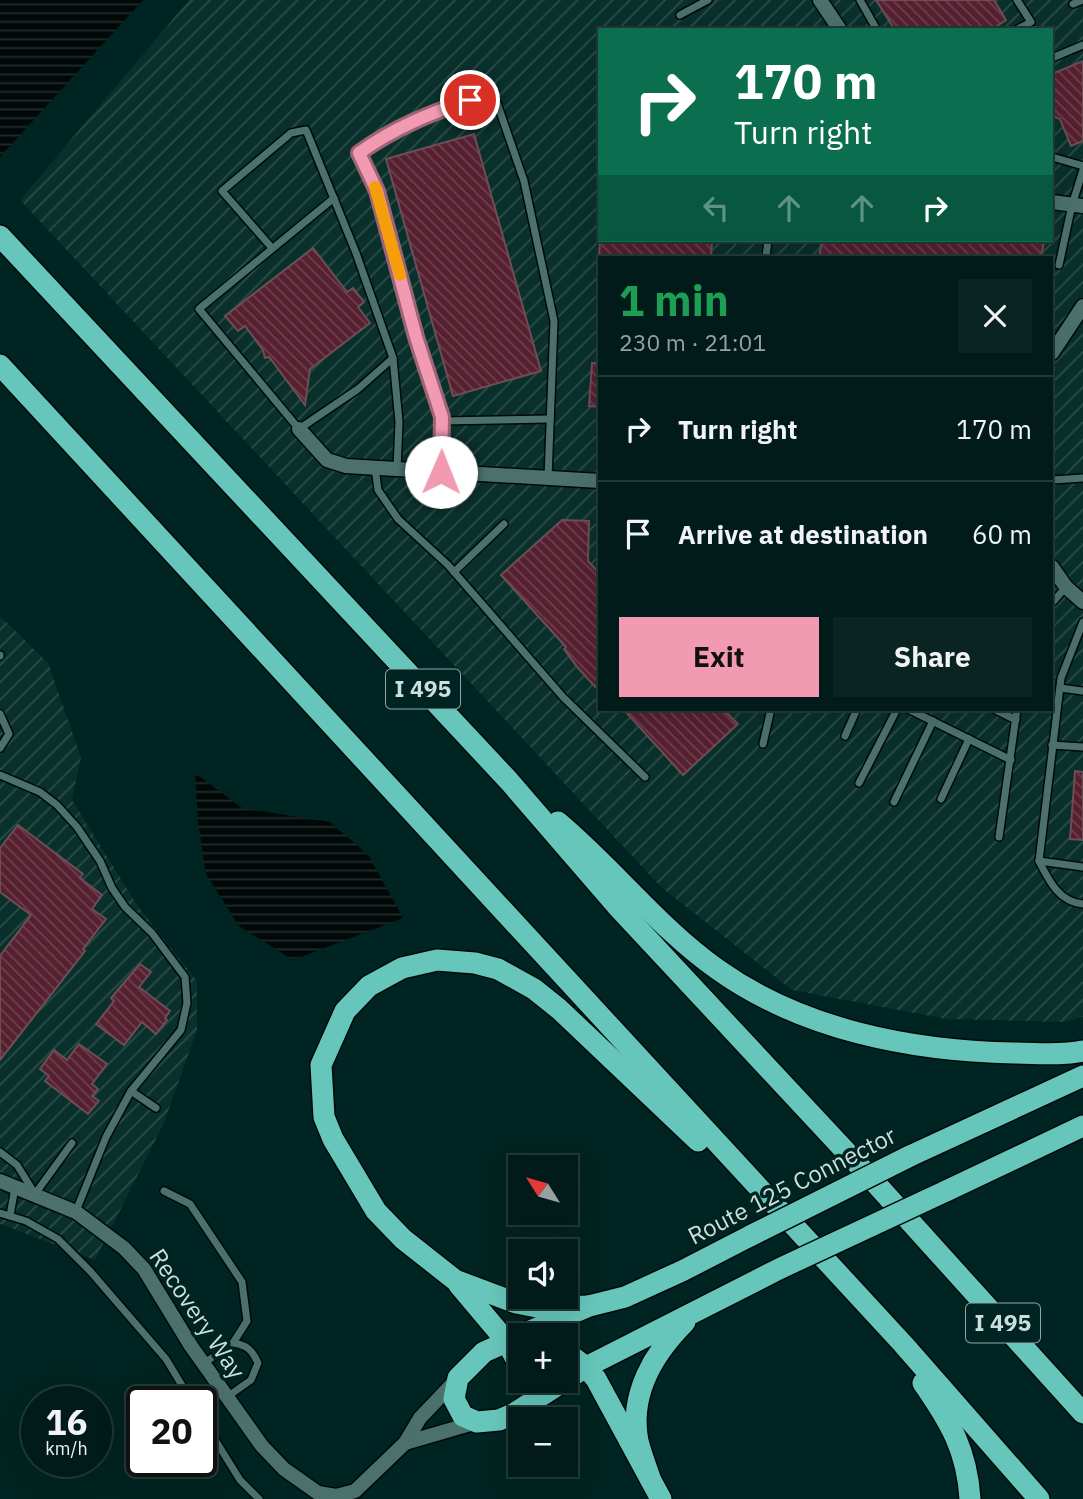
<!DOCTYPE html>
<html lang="en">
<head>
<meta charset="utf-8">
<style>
	:root { --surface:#001b19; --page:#0a2422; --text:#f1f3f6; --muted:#95a1a2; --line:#223938; --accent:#f19ab1 }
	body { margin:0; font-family:"IBM Plex Sans",sans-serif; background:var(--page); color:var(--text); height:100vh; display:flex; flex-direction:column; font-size:26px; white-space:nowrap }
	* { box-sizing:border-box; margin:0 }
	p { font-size:23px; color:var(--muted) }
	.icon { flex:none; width:38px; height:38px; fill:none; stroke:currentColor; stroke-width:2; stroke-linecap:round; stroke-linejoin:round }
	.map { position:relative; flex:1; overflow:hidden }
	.drawer { position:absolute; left:598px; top:256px; width:455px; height:455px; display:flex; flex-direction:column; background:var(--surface); border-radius:0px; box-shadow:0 7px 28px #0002,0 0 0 2px var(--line) }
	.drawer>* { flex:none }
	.banner { position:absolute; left:598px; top:28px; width:455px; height:214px; border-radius:0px; box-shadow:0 7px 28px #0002,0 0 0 2px var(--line); background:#0b6e4f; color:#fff; overflow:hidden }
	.needle { width:46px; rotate:307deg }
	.buttons { position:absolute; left:508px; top:1155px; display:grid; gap:14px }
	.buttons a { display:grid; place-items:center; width:70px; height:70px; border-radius:0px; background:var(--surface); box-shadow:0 7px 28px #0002,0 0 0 2px var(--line); font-size:35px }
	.speed { position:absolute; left:21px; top:1386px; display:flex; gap:14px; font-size:35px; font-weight:700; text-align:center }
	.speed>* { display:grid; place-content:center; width:91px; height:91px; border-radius:50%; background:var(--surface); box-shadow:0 7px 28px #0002,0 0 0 2px var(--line); line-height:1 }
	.speed small { font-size:18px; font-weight:400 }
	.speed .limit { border:4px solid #111; border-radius:10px; background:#fff; color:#111 }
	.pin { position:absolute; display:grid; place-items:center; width:60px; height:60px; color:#fff; margin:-30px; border:4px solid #fff; border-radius:50%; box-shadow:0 2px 7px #0007 }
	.me { position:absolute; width:77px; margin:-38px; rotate:1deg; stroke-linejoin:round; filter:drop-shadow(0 0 5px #0008) }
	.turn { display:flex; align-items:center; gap:24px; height:147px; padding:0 21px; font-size:32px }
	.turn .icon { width:91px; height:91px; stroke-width:2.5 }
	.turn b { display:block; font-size:49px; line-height:60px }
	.lanes { display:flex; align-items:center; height:66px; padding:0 21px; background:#0003; justify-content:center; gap:35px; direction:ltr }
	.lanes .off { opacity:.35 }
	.round { display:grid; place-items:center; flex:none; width:74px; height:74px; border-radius:0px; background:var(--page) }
	.headline { display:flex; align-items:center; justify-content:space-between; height:119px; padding:0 21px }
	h1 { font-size:42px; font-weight:800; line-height:52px; color:#1e9e55 }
	.cta { display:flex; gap:14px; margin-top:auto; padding:14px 21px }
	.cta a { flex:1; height:80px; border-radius:0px; background:var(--accent); color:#111; font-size:28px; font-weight:800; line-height:80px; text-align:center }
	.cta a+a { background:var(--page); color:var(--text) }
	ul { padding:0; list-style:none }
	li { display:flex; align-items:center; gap:21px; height:105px; padding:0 21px; border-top:2px solid var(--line) }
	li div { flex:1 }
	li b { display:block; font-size:26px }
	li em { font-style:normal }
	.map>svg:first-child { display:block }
</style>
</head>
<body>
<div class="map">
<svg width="1083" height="1499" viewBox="0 0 1083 1499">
	<defs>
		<pattern id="industrial-furrows" width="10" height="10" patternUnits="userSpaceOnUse" patternTransform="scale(1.75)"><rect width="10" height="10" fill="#0a302c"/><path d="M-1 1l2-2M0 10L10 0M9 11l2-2" fill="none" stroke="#2c4e4a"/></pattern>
		<pattern id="water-rules" width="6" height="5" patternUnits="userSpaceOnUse" patternTransform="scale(1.75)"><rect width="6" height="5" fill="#000907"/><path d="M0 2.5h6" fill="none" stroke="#242c2b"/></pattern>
		<pattern id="building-back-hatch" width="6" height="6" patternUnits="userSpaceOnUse" patternTransform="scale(1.75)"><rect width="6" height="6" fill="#562031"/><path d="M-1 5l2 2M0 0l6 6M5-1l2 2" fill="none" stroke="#6d404e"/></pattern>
	</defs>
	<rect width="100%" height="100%" fill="#002421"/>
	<!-- industrial -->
	<g fill="url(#industrial-furrows)" fill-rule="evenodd">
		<path d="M189,0H1083V1017L1065,1022L946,1019L792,990L661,887L20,200ZM600,30H1052V240H600ZM600,257H1052V709H600Z"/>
		<path d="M0,616L48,663L81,757L72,800L137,905L197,981V1030L164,1123L95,1260L0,1224Z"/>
	</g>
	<!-- water -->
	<g fill="url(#water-rules)">
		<path d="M0,0H143L0,157Z"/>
		<path d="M195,773L242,808L330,822L369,856L403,918L293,960L239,926L206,874L198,822Z"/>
	</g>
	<!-- building -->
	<g fill="url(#building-back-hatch)" stroke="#6c4e55" stroke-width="2">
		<path d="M876,0H994L1006,20L991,30H895Z"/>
		<path d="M1083,61V141L1071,146L1060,119L1052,116V74Z"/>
		<path d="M474,134L541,371L453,396L386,159Z"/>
		<path d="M600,240H712L711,257H599Z"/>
		<path d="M822,240H1030L1044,242L1041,257H819Z"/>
		<path d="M313,248L347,292L353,288L364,302L358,307L370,323L310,369L305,405L269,357L265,358L263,350L245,326L238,331L225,316Z"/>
		<path d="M592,363H600V407L589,406Z"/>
		<path d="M562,520L589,521L588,561L600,574V692L578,668L564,649L566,647L501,575Z"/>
		<path d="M623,709H723L738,724L683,775Z"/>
		<path d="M1075,771L1083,772V840L1070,839Z"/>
		<path d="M18,825L83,874L80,878L102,895L92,909L106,919L83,949L85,951L0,1060V956L31,915L0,892V848Z"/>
		<path d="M140,964L151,972L139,987L170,1011L165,1018L167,1020L156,1034L142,1022L124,1045L96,1024L114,1001L111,998Z"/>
		<path d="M79,1044L107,1064L92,1084L98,1089L92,1096L99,1101L88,1114L45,1081L49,1076L40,1069L54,1050L67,1060Z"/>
	</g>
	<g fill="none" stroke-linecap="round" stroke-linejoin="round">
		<!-- lane casing -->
		<g stroke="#000b09" stroke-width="10">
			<g id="lane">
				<path d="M860,0L877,30"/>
				<path d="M1073,4L1083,0"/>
				<path d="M680,15L708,0"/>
				<path d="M1016,30L1031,22L1017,0"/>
				<path d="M1052,58L1083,45"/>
				<path d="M1052,157L1083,166"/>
				<path d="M334,198L199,309L299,429L358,389L393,358"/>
				<path d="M272,248L222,191L291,133L306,130L356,253L393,358L399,422L397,469"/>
				<path d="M766,257L768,240"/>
				<path d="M1059,265L1072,205L1083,170"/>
				<path d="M442,421L550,419"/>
				<path d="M375,468L378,490L398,519L448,565L563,697L645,777"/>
				<path d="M441,472L442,417L417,337L377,191L359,153C391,130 430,107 469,101C478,99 488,102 497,103L524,181L554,321L548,478"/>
				<path d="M1052,480L1083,478"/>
				<path d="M454,572L504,524"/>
				<path d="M1052,603L1066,587"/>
				<path d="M1083,622L1061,678L1039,861L1083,867"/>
				<path d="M0,655V656"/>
				<path d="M1060,688L1083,691"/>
				<path d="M908,709L1011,760"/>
				<path d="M994,709L1016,720"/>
				<path d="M0,714L9,734L0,748"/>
				<path d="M845,736L857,709"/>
				<path d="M763,744L771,709"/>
				<path d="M1052,745L1083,747"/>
				<path d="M0,775L40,792L57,805L77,827L100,861L112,888L125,907L152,933L185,977L187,1003L181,1030L131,1091L106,1137L76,1211"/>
				<path d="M859,783L897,709"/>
				<path d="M941,799L969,739"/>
				<path d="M894,802L933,721"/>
				<path d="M999,837L1017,709"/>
				<path d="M1039,861C1049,881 1059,902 1083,904"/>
				<path d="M131,1091L156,1108"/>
				<path d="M0,1152L17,1165L35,1194L72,1143"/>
				<path d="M164,1191L190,1204L242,1282L247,1321L233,1343L203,1364"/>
				<path d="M0,1213L26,1221L58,1239L90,1271L166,1359L192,1402"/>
				<path d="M10,1216L15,1187"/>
				<path d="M227,1397L251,1380L258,1363C252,1350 247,1345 233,1343"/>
				<path d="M201,1417L240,1480L259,1499"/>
			</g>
		</g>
		<!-- street casing -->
		<g stroke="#000b09" stroke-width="17">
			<g id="street">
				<path d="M820,0L840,30"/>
				<path d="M1052,202L1083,206"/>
				<path d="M1052,353L1083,306"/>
				<path d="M299,429L327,460L346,466L600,481"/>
				<path d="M1052,567L1066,587L1083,602"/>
				<path d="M0,1181L76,1212L124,1248L144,1269L191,1346L262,1446L284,1469L318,1493L336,1496L355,1491L405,1443L420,1418L458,1378"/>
				<path d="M405,1443L477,1422"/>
			</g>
		</g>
		<!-- highway casing -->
		<g stroke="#000b09" stroke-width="24">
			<g id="highway">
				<path d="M0,236L509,781L616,905L878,1186L1083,1413"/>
				<path d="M0,365L903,1344L1039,1499"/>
				<path d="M558,822C613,868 658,927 717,969C802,1030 912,1051 1014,1053C1037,1053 1061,1056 1083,1051"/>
				<path d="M910,1156L1083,1076"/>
				<path d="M946,1191L1083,1126"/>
				<path d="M459,1285L507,1342L520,1367"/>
				<path d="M589,1306L542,1308L516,1303L455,1280L403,1239L376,1211L333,1139L324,1117L321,1065L345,1011L369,986L402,968L437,960L475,963L498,969L534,989L559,1009L698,1141"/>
				<path d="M521,1335L589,1306L625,1297L682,1271L750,1236"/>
				<path d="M520,1336L484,1352L458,1378L454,1399L463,1416L477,1422L499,1420L513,1414L586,1367L781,1268"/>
				<path d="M565,1351L586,1367L596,1379L661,1499"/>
				<path d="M923,1383C950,1422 967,1450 970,1499"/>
				<path d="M650,1478C646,1466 641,1453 638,1441C629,1394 654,1353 685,1322"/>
			</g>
		</g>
		<!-- lane -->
		<use href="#lane" stroke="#4c716c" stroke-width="7"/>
		<!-- street -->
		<use href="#street" stroke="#4c716c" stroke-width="14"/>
		<!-- highway -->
		<use href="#highway" stroke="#67c6bb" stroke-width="21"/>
		<!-- highway-bridge casing -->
		<g stroke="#000b09" stroke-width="24" stroke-linecap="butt">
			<g id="highway-bridge">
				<path d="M750,1236L910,1156"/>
				<path d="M781,1268L946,1191"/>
			</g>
		</g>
		<!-- highway-bridge -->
		<use href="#highway-bridge" stroke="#67c6bb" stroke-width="21"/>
	</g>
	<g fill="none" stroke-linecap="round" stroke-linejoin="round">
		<!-- route casing -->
		<g stroke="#9d6473" stroke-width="18">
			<path id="route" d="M441,472L442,417L416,337L377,191L359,153C394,128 430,113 470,100"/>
		</g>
		<!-- route -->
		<use href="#route" stroke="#f19ab1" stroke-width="12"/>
		<!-- slow -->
		<path stroke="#f59e0b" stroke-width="12" d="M375,187L400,275"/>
	</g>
	<g text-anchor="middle" stroke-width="7" stroke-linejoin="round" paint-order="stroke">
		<!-- shield labels -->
		<g fill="#002421" stroke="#8fa7a4" stroke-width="2">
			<rect x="386" y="669.5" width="74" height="39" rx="5"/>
			<rect x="966" y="1303.5" width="74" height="39" rx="5"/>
		</g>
		<g font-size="23" font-weight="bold" fill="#ccdfdc">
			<text x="423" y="697">I 495</text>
			<text x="1003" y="1331">I 495</text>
		</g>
		<!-- street labels -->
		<g font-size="24" fill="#ccdfdc" stroke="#002421">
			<text transform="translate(792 1186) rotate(-27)" y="8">Route 125 Connector</text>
			<text transform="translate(197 1314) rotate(56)" y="8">Recovery Way</text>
		</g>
	</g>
</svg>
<div class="buttons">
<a><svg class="needle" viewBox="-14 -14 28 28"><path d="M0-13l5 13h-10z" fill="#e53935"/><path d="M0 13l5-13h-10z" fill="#95a1a2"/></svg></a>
<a><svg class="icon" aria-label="sound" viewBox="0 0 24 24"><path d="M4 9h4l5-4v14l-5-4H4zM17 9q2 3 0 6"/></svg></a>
<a>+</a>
<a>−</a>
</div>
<div class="speed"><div>16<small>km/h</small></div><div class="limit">20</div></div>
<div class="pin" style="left:470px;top:100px;background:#d93025"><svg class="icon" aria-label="arrive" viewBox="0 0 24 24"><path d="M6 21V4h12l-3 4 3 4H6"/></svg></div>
<svg class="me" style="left:441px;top:472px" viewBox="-20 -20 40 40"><circle r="19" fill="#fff"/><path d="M0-13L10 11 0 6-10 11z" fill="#f19ab1"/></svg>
<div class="banner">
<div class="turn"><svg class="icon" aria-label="right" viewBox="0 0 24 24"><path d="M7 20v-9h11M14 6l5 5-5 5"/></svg><div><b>170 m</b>Turn right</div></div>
<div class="lanes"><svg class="icon off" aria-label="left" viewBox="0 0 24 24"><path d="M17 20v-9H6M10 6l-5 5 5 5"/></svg><svg class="icon off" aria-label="ahead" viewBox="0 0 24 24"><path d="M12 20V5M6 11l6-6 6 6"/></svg><svg class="icon off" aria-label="ahead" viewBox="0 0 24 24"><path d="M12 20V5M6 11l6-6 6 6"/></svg><svg class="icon" aria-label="right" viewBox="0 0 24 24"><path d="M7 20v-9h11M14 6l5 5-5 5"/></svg></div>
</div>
<section class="drawer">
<div class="headline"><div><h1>1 min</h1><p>230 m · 21:01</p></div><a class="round"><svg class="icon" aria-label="close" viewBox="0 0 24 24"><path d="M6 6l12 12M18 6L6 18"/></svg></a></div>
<ul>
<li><svg class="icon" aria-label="right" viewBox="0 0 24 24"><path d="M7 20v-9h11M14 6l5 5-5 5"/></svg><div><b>Turn right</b></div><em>170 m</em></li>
<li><svg class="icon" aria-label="arrive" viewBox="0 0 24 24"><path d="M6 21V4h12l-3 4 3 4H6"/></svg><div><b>Arrive at destination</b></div><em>60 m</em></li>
</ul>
<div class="cta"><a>Exit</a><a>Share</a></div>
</section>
</div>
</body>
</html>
